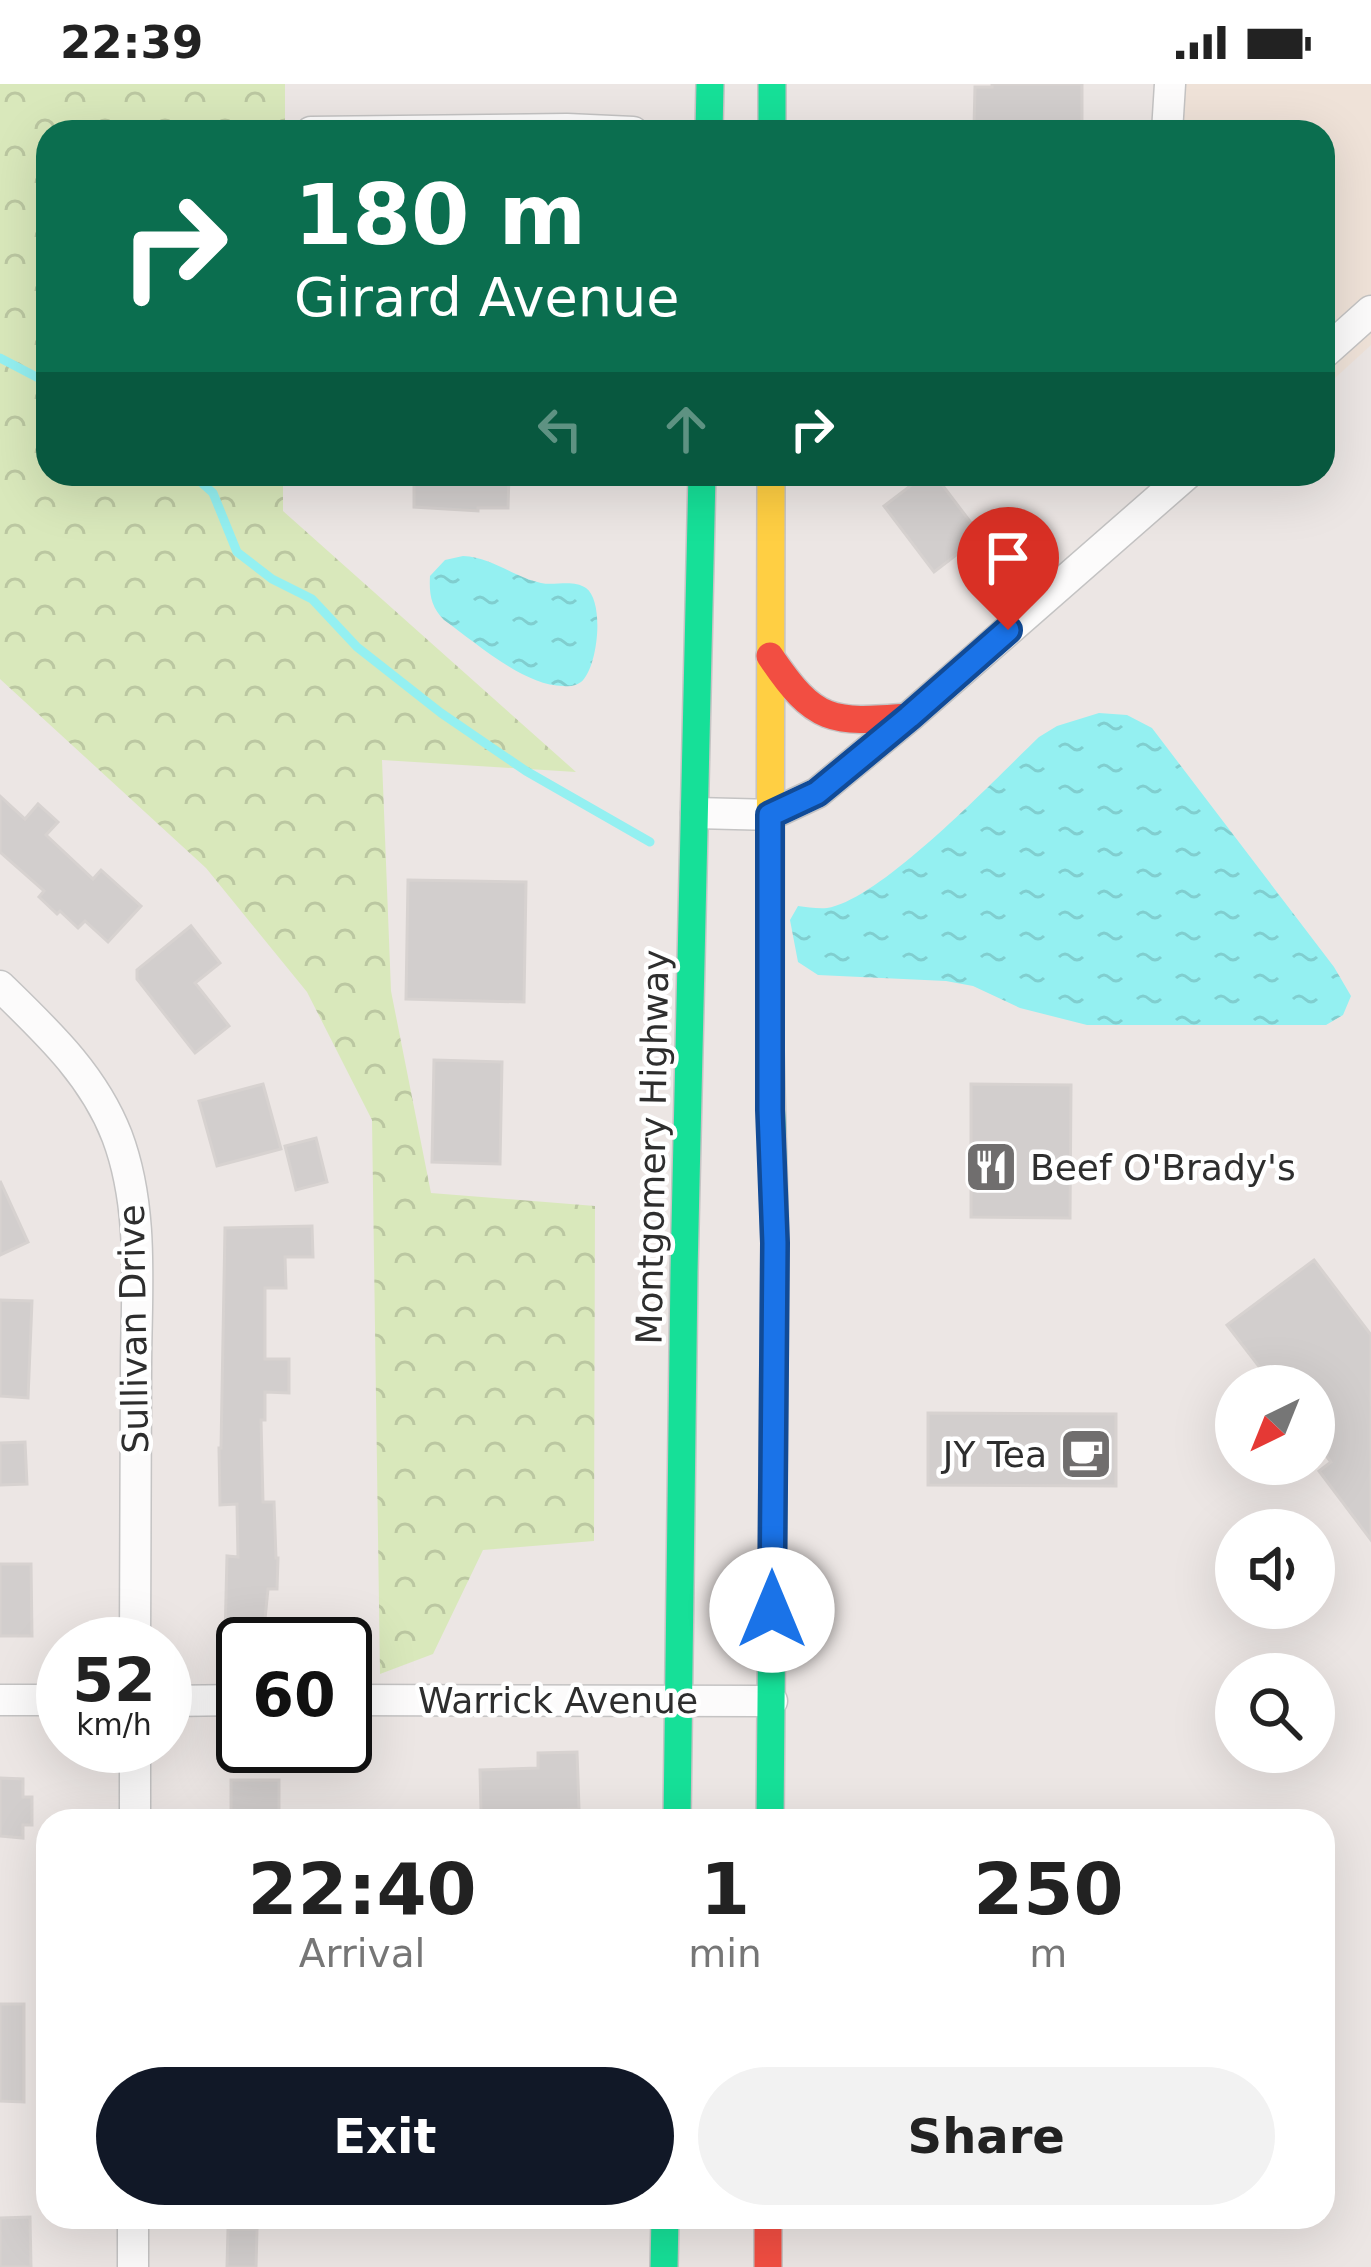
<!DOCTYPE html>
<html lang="en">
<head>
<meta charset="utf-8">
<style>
	:root { --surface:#fff; --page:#f2f2f2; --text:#222; --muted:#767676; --accent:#111827 }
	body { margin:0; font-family:"DejaVu Sans",sans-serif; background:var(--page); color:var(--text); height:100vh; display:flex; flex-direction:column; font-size:45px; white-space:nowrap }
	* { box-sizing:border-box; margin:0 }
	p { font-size:39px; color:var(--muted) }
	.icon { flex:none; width:66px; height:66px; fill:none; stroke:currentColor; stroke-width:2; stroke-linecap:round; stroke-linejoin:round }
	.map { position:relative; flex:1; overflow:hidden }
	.drawer { position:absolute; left:36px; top:1725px; width:1299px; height:420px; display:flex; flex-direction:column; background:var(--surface); border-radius:36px; box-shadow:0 12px 48px #0002 }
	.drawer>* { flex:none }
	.banner { position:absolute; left:36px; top:36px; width:1299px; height:366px; border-radius:36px; box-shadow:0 12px 48px #0002; background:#0b6e4f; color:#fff; overflow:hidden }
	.needle { width:78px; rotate:223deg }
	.tools { position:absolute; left:1215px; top:1281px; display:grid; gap:24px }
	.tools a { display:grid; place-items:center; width:120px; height:120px; border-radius:50%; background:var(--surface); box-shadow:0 12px 48px #0002; font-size:60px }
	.speed { position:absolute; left:36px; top:1533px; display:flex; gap:24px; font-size:60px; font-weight:700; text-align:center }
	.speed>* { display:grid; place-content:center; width:156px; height:156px; border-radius:50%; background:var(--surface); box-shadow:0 12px 48px #0002; line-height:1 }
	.speed small { font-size:30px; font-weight:400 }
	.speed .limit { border:6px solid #111; border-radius:18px; background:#fff; color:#111 }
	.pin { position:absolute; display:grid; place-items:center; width:102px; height:102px; color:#fff; margin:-123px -51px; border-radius:50% 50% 50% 0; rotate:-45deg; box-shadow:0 0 12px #0007 }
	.pin .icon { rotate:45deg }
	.me { position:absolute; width:132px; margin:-66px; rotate:0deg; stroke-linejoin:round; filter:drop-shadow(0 0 9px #0008) }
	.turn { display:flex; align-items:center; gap:42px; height:252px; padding:0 60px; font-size:54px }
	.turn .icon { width:156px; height:156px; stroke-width:2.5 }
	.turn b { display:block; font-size:84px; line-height:102px }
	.lanes { display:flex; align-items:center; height:114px; padding:0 60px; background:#0003; justify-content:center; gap:60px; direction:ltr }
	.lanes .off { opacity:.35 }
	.eta { display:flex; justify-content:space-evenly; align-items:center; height:204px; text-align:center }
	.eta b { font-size:72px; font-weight:700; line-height:84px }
	.button { display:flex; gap:24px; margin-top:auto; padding:24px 60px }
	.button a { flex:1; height:138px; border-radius:72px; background:var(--accent); color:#fff; font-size:48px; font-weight:700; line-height:138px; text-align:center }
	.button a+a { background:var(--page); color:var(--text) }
	.status { display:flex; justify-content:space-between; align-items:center; height:84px; padding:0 60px; background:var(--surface); direction:ltr }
	.status svg { height:33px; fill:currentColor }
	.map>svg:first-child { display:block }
</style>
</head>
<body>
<div class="status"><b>22:39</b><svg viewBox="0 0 49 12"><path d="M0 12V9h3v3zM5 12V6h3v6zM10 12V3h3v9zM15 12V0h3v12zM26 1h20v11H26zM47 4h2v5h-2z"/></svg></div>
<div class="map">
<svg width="1371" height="2183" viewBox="0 0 1371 2183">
	<defs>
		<pattern id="forest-crowns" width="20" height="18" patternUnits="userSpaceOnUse" patternTransform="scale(3)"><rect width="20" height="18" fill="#d9e8bb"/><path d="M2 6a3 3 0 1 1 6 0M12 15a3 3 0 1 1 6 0" fill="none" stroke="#bbc7a1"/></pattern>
		<pattern id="water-ripples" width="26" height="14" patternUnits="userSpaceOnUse" patternTransform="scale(3)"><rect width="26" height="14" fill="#94f0f1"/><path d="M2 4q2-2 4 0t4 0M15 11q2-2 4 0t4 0" fill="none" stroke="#80cecf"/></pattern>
	</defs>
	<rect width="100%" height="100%" fill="#ece6e4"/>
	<!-- education -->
	<path fill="#efe2d8" d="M1182,0H1371V261L1323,305V48H1181Z"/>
	<!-- forest -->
	<path fill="url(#forest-crowns)" d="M0,0H285V48H48V390H283V427L576,688L382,676L391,907L431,1109L595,1122L594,1457L483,1466L433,1570L380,1590L372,1036L307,908L206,784L0,595Z"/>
	<!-- water -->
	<g fill="url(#water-ripples)">
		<path d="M463,472C492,473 513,493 541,499C555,502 573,495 586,504C605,518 598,584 581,598C575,602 570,603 563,602C524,602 475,558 444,536C431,523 429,510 430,492L445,476Z"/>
		<path d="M1099,629L1127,631L1152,644L1334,883L1351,912L1343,931L1326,941H1087L1020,924L973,902L946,897L818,891L798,878L790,836L798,822C807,823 818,825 827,824C881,816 997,693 1039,653L1057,642Z"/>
	</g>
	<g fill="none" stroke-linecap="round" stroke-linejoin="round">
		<!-- stream -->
		<g stroke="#94f0f1" stroke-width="9">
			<path d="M0,274L48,299"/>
			<path d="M192,390L213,409L237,468L272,495L312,515L357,563L441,629L526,687L650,758"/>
		</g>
	</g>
	<!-- building -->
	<g fill="#d2cecd" stroke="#d7d2d0" stroke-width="3">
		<path d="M992,0H1082V44L974,43L975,3H992Z"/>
		<path d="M414,390H509L508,424H478V427L414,423Z"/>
		<path d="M926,390H934L981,452L934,488L884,422Z"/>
		<path d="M0,712L25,735L38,720L58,738L46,751L93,795L101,786L141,822L108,858L85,837L78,844L60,827L57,830L39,813L44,807L0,768Z"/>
		<path d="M408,796L526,798L524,918L406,915Z"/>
		<path d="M191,842L220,879L195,899L229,942L195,969L137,895V886Z"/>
		<path d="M434,976L502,978L500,1080L432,1078Z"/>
		<path d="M263,1000L281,1065L217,1082L199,1017Z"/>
		<path d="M971,1000L1071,1001L1070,1134L971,1133Z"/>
		<path d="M316,1054L327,1098L296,1106L285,1062Z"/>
		<path d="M0,1097L28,1158L0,1171Z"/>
		<path d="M312,1142L313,1173H285L286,1204H265V1275H289V1309L265,1308V1336H261L263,1418H274L276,1474H278L277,1505H268L263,1555L225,1554L227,1472L238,1473L237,1420L220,1421L219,1364H221L225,1144Z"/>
		<path d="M1314,1176L1371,1251V1456L1319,1387L1331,1378L1314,1356V1302H1274L1227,1241Z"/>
		<path d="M0,1216L32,1217L28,1314L0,1312Z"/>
		<path d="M928,1329L1116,1330V1402L928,1401Z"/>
		<path d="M25,1358L27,1400L0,1401V1359Z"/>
		<path d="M0,1480H31L32,1552H0Z"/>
		<path d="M577,1668L579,1725L481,1728L480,1686L538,1684V1669Z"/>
		<path d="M0,1694L23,1695V1713H32V1741H23V1754L0,1752Z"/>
		<rect x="231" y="1696" width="48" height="41"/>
		<path d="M0,1920H24V2018L0,2017Z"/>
		<path d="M30,2133L31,2183H0V2134Z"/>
		<path d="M228,2145H257L256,2183H227Z"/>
	</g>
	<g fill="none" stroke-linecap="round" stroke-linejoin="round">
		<!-- street casing -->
		<g stroke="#c4c3c3" stroke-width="33">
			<g id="street">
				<path d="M311,48L567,45L633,48"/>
				<path d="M1167,48L1170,0"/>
				<path d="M1323,270L1371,227"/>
				<path d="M696,729L770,731L817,709L909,633L1187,390"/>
				<path d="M0,902C46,947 93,990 117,1052C145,1126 136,1209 136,1286C135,1378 135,1469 135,1560"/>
				<path d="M0,1616H63"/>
				<path d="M345,1616L772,1617"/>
				<path d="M165,1617L243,1616"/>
				<path d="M135,1737V1662"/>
				<path d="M133,2183V2133"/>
			</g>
		</g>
		<!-- fast casing -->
		<g stroke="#c6c4c4" stroke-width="30">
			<g id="fast">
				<path d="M772,0V48"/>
				<path d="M709,48L710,0"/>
				<path d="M677,1737L684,1188L702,390"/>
				<path d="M770,1737L775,1159L770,967"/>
				<path d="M664,2183L665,2133"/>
			</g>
		</g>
		<!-- slow casing -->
		<g stroke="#c6c4c4" stroke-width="30">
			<path id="slow" d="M770,967L771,390"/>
		</g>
		<!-- jam casing -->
		<g stroke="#c6c4c4" stroke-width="30">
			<g id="jam">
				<path d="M770,572C815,639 831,639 909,633"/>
				<path d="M768,2133V2183"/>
			</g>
		</g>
		<!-- street -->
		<use href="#street" stroke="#fcfbfb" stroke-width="30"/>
		<!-- fast -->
		<use href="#fast" stroke="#16e098" stroke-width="27"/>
		<!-- slow -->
		<use href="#slow" stroke="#ffcf43" stroke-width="27"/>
		<!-- jam -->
		<use href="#jam" stroke="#f24e42" stroke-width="27"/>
	</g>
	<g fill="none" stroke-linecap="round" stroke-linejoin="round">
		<!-- route casing -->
		<g stroke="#114b97" stroke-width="30">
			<path id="route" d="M772,1526L775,1159L770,1026V731L817,709L909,633L1008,546"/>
		</g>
		<!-- route -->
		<use href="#route" stroke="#1a73e8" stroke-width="21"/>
	</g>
	<!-- icons -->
	<defs>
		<g id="restaurant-square" transform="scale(2.7)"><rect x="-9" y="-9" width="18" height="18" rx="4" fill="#706e6e" stroke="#fff"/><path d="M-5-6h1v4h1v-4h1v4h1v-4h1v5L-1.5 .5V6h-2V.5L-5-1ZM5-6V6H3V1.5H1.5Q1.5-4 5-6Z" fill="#fff"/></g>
		<g id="cafe-square" transform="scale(2.7)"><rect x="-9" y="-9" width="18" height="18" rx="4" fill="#706e6e" stroke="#fff"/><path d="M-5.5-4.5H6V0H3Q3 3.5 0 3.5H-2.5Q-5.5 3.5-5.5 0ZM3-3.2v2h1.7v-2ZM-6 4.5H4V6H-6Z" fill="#fff"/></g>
	</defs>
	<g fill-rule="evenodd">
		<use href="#restaurant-square" x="991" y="1083"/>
		<use href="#cafe-square" x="1086" y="1370"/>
	</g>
	<g text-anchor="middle" stroke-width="9" stroke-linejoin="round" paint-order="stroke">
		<!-- street labels -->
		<g font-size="36" fill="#2e2e2e" stroke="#fff">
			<text transform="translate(652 1063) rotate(-89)" y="13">Montgomery Highway</text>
			<text transform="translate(133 1245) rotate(-91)" y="13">Sullivan Drive</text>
			<text x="558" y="1629">Warrick Avenue</text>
		</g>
		<!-- poi labels -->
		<g font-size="36" fill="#2e2e2e" stroke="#fff" text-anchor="start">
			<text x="1030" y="1096">Beef O'Brady's</text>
			<text x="1047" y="1383" text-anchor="end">JY Tea</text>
		</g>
	</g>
</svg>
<div class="tools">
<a><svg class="needle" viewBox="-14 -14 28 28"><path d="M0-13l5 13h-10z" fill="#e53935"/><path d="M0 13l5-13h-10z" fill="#767676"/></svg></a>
<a><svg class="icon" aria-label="sound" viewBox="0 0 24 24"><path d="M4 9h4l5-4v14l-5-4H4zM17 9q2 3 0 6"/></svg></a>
<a><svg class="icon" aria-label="search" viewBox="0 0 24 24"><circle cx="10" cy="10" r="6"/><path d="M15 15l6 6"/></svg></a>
</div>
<div class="speed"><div>52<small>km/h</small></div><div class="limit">60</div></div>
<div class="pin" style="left:1008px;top:546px;background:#d93025"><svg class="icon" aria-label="arrive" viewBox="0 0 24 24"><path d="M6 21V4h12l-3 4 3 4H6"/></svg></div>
<svg class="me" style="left:772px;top:1526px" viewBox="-20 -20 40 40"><circle r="19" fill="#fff"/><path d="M0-13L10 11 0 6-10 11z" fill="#1a73e8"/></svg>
<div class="banner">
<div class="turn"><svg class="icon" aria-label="right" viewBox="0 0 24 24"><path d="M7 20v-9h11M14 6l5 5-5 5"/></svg><div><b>180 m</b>Girard Avenue</div></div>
<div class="lanes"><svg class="icon off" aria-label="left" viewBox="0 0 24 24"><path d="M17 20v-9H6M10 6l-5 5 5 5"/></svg><svg class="icon off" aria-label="ahead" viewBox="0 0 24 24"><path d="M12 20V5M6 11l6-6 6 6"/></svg><svg class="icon" aria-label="right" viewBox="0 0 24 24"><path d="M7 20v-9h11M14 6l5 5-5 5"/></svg></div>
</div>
<section class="drawer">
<div class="eta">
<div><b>22:40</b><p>Arrival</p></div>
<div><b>1</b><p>min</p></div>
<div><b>250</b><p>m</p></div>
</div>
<div class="button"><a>Exit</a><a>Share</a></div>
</section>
</div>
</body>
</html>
